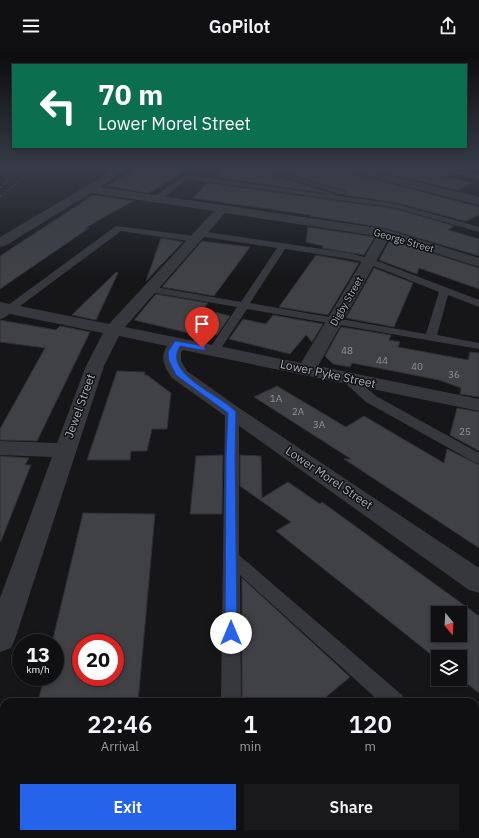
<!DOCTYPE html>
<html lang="en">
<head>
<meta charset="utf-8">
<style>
	:root { --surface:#101012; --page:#19191b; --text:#f1f3f6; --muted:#9c9d9f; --line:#303032; --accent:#2563eb }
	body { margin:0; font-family:"IBM Plex Sans",sans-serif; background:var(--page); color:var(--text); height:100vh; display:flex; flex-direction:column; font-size:15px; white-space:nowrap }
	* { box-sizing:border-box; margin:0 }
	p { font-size:13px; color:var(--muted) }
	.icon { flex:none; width:22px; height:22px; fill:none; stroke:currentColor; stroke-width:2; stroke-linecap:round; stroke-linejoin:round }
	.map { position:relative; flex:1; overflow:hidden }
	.sheet { position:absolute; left:0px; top:646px; width:479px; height:140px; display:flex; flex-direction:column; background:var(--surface); border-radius:12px 12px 0 0; box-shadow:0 2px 6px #0003,0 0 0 1px var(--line) }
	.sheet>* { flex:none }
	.hud { position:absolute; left:12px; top:12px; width:455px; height:84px; border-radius:0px; box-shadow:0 2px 6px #0003,0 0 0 1px var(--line); background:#0b6e4f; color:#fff; overflow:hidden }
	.needle { width:26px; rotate:162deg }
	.tools { position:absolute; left:431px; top:554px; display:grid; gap:8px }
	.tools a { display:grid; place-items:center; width:36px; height:36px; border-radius:0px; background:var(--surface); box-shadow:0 2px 6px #0003,0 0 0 1px var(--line); font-size:20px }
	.speed { position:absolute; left:12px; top:582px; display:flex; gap:8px; font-size:20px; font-weight:700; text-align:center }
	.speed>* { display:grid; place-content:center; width:52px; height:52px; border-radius:50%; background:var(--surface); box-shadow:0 2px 6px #0003,0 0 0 1px var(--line); line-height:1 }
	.speed small { font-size:10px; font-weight:400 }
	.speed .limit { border:6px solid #d22; background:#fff; color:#111 }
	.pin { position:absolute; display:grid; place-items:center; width:34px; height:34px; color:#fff; margin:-41px -17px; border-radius:50% 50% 50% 0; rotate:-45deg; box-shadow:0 0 4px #0007 }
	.pin .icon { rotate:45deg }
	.me { position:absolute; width:44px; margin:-22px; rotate:0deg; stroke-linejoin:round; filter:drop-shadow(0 0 3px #0008) }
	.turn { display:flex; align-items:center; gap:14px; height:84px; padding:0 20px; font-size:18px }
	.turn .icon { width:52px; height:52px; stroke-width:2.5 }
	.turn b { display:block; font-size:28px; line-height:34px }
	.eta { display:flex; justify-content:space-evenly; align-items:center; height:68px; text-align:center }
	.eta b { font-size:24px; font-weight:600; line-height:28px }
	.button { display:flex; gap:8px; margin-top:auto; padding:8px 20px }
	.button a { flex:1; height:46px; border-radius:0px; background:var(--accent); color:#fff; font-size:16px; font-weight:600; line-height:46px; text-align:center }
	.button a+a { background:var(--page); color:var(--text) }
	header { display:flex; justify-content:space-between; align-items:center; height:52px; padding:0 20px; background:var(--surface); font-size:18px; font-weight:600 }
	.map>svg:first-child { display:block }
</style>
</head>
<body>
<header><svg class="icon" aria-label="menu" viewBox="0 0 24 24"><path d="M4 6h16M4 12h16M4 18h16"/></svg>GoPilot<svg class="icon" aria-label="share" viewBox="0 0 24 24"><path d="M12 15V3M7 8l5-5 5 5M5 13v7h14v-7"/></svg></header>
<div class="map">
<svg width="479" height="786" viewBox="0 0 479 786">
	<rect width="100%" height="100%" fill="#161618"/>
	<!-- building -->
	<g fill="#404145" stroke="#303034" fill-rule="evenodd">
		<path d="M137,116H192L148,141L107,134Z"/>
		<path d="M223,116H254L255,117L333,142L213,125Z"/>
		<path d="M268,116H341L343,119L479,155V163L465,169L397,151L345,143L347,141L346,139Z"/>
		<path d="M363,116H434L435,117L452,122L445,124L473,131L457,138Z"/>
		<path d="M207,131L396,157L454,174L448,178L479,187V204L385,176L310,164V163L193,146Z"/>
		<path d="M93,143L133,149L85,176H89L0,237V204Z"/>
		<path d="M308,175L375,185L364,203L322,196L323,194L306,190Z"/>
		<path d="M161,186L183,190L146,229Z"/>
		<path d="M390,188L479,216V237L419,216L417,222L379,208Z"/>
		<path d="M202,189L250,195L214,244L162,235Z"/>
		<path d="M316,203L359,211L328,263L279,255Z"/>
		<path d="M374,216L413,231L394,275L346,266Z"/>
		<path d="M116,220L118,221L96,268L72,263Z"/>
		<path d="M156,242L208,251L203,257L230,264L217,283L191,277L189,281L134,268Z"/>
		<path d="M273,263L323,272L312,290L306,283L290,302L229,287L243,267L266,272Z"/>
		<path d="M0,268L56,278L60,274L90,280L37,389L0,388V377L45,296L0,290Z"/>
		<path d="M341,275L391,283L389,288L400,290L398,295L468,308L470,300L479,301V345L460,342L461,336L439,328L352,311L350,315L333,312L325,304Z"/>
		<path d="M117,319L145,320L144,323H147L171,341L167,377H152L147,399H131L130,408H87Z"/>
		<path d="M277,334L346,375L364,364L444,411L447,397L479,413V496L344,407H351L254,345Z"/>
		<path d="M457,356L479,360V399L450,383Z"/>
		<path d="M223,403L222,462H190L196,404Z"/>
		<path d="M240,403L261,404L262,446L288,430L320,452L322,450L479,564V641L460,626V605H438V608L276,479L291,470L240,434ZM438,561H460V583H438Z"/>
		<path d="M0,404L29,406L25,413H31L1,489H0Z"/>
		<path d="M83,461L155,462L138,650H38L44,625H55V591H52ZM81,591H115V625H81Z"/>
		<path d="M242,526L350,625L320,650H242Z"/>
	</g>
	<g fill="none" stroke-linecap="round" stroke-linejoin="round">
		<!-- lane -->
		<g fill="#37383d" fill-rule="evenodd">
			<path d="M255,116H264L346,140L345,142H339Z"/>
			<path d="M435,116H445L479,123V127Z"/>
			<path d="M186,123L397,152L479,175V180L396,156L187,127L160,149H154V145Z"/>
			<path d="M116,174L195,184L199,187L195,190L121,179L4,266L0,267V259Z"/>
			<path d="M200,179L349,201L372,207L479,248V255L448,243L437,283L479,291V297L247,257L218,301H210L208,299L237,255L150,240L145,237L150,234L241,250L277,196L197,184L196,182ZM285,197L349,207L366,211L439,240L426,282L250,251Z"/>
			<path d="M348,323L352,324L376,344L479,401V412L474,410L366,350L344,330L342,327L344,324Z"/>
			<path d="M232,356L237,357L239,360V503L402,643L405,650H380L240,523L241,650H221L225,360L227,357Z"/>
			<path d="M475,709L479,710V735L475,734Z"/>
		</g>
		<!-- street -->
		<g fill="#37383d" fill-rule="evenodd">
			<path d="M117,116H129L100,135L385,177L479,206V215L389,186L318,314L479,347V359L183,298L181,300V309L187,319L239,356L479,516V541L469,538L172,326C165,316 159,306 167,294L119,284L104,314L15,587L11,596L0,600V546L52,405L0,403V389L57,391L86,314L103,281L0,260V250L109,272L214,159L91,141L5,194L0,195V185ZM225,161L377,184L301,311L125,275Z"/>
			<path d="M342,116H358L479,145V153L343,118Z"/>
			<path d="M129,782H216L214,786H128Z"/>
			<path d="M227,782H267L268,786H229Z"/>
		</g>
		<!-- rail -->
		<g stroke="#4a4c52" stroke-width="1.5" stroke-dasharray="2.5 2" stroke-linecap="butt">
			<path d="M0,136L22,116"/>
			<path d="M0,145L35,116"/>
		</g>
	</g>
	<!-- sky -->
	<linearGradient id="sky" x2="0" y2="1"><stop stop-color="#0c0c0d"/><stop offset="0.51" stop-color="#363c48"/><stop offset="1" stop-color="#363c48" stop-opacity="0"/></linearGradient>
	<rect width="479" height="226" fill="url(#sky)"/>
	<!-- route -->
	<path fill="#2563eb" stroke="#184099" d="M175,289L205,294V298H202L180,294C162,322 221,343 236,360L235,403L237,581L236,585L231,587L227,585L225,581L226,403L228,361L176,323L169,309L168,300Z"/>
	<g text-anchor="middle" stroke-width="3" stroke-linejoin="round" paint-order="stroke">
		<!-- far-street labels -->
		<g font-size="10" fill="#a8adb8" stroke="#111113">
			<text transform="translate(404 188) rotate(16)" y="4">George Street</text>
			<text transform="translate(346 249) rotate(-60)" y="4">Digby Street</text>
		</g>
		<!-- number labels -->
		<g font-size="10" fill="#8e929b">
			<text x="347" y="302">48</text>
			<text x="382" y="312">44</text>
			<text x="417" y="318">40</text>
			<text x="454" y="326">36</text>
			<text x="276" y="350">1A</text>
			<text x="298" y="363">2A</text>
			<text x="319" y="376">3A</text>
			<text x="465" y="383">25</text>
		</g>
		<!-- street labels -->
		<g font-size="12" fill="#a8adb8" stroke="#111113">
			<text transform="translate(328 322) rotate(12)" y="4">Lower Pyke Street</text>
			<text transform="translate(80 354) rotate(-70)" y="4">Jewel Street</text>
			<text transform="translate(329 426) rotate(34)" y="4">Lower Morel Street</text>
		</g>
	</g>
</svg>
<div class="tools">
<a><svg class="needle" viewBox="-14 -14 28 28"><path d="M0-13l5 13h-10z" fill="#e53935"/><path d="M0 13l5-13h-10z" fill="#9c9d9f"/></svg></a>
<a><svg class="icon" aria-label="layers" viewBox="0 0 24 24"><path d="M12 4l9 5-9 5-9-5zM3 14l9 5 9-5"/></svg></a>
</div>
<div class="speed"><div>13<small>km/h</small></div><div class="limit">20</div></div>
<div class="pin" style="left:202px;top:296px;background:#d93025"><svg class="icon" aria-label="arrive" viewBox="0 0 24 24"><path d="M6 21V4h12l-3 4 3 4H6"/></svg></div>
<svg class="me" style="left:231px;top:581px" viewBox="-20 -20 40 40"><circle r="19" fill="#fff"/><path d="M0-13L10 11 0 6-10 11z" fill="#2563eb"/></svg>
<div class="hud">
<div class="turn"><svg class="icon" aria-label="left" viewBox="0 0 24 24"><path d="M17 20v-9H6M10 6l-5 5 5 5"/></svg><div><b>70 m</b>Lower Morel Street</div></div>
</div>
<section class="sheet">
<div class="eta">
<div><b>22:46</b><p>Arrival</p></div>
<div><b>1</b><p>min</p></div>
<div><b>120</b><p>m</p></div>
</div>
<div class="button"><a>Exit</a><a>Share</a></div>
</section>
</div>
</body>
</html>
